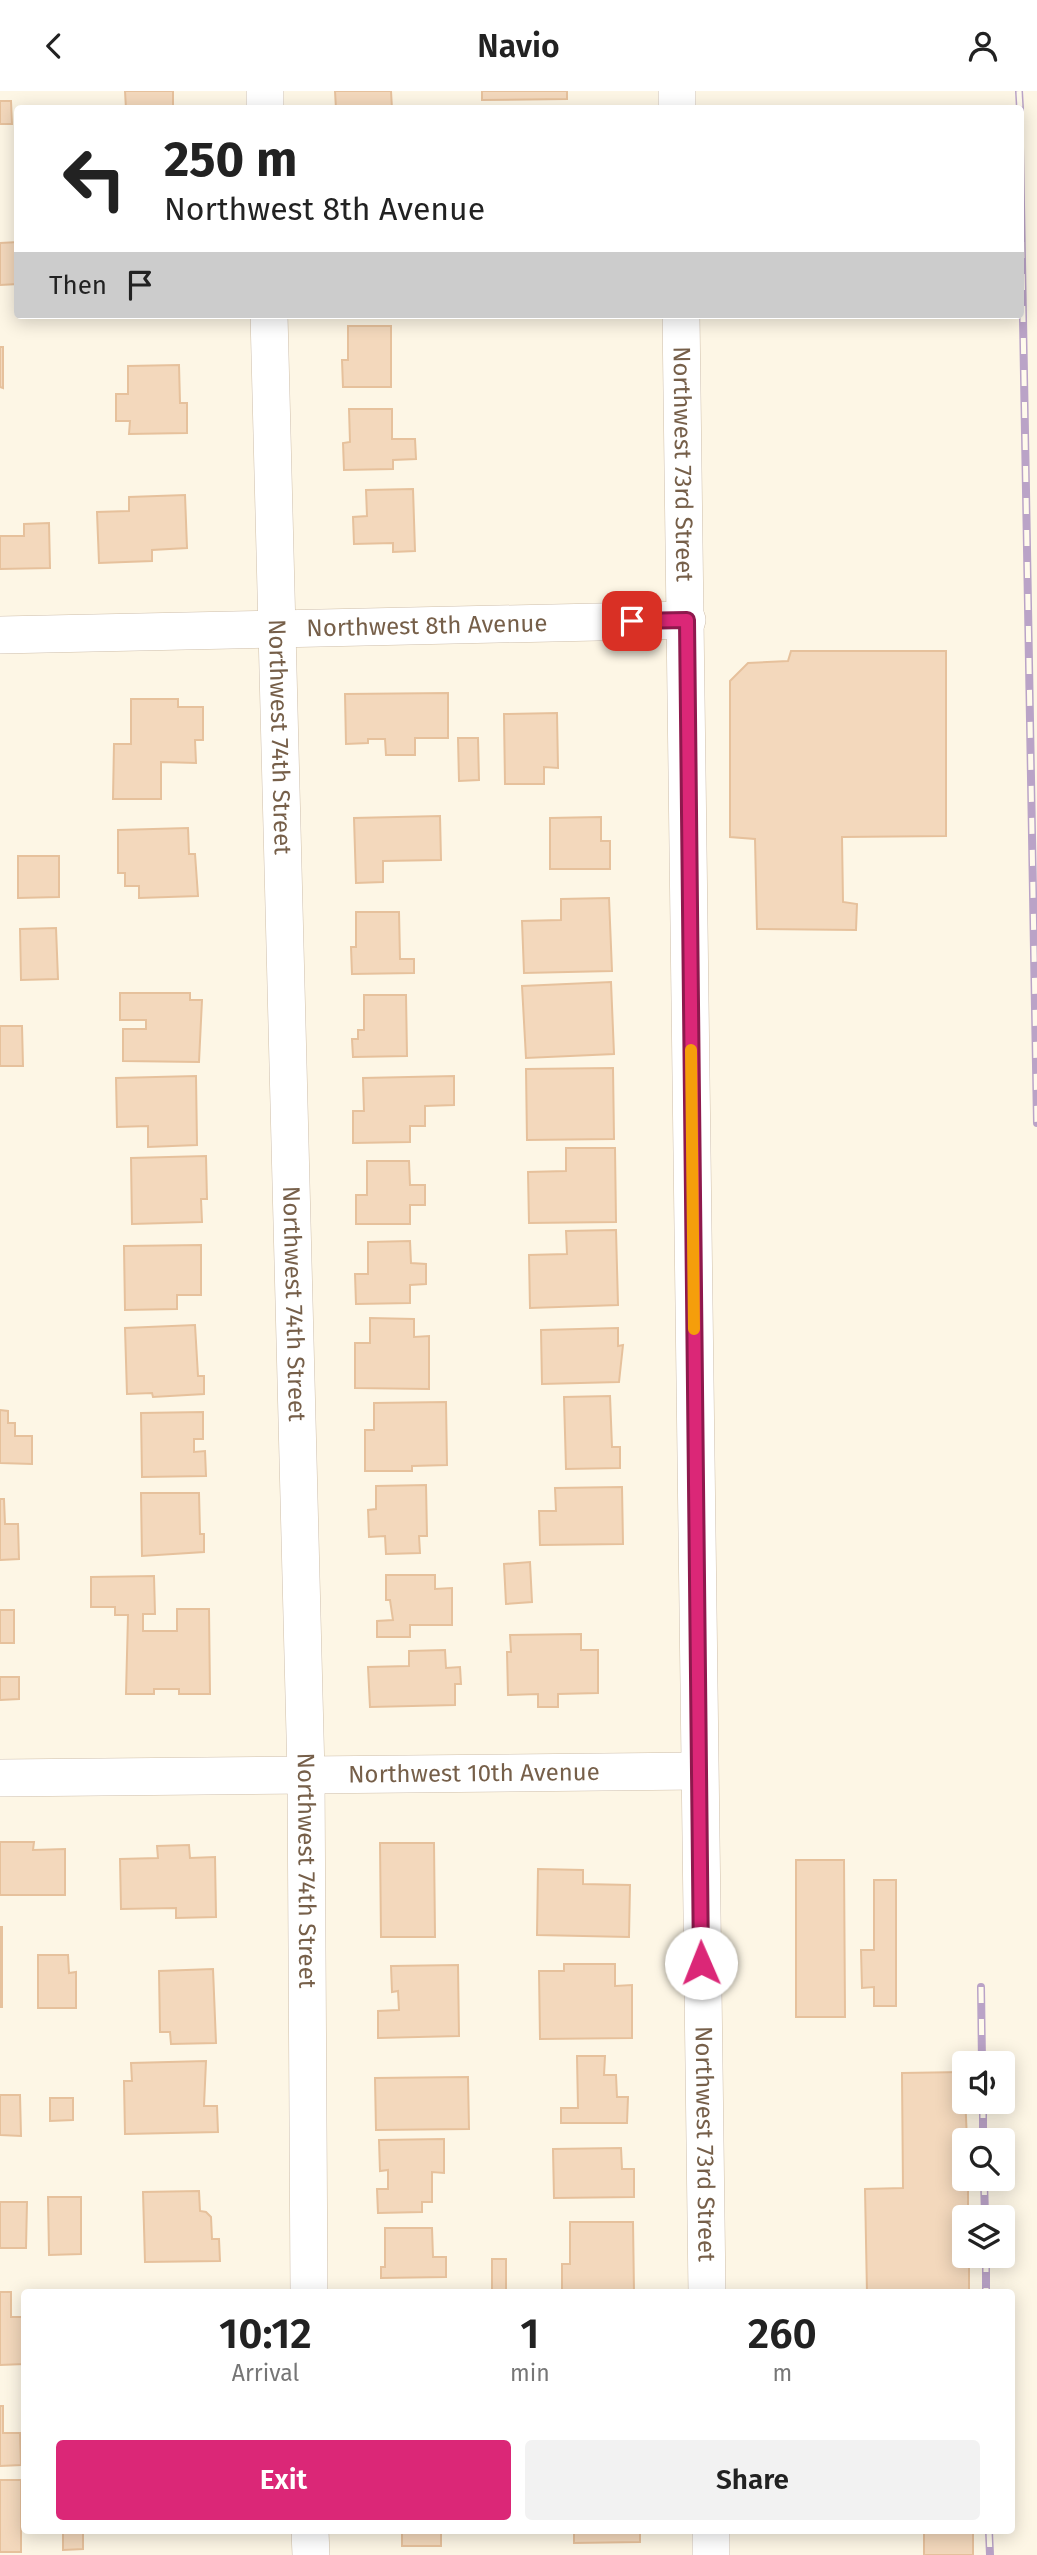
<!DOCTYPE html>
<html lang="en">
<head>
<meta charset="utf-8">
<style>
	:root { --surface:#fff; --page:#f2f2f2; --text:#222; --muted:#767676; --accent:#db2777 }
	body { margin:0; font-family:"Fira Sans",sans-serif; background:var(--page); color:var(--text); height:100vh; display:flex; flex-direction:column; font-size:26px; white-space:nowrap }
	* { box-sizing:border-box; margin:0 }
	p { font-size:23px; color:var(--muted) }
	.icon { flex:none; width:38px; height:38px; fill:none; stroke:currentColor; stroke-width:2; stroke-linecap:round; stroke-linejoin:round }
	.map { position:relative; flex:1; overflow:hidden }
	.drawer { position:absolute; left:21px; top:2198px; width:994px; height:245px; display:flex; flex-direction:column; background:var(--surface); border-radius:7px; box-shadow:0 4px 18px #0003 }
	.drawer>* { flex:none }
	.guide { position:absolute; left:14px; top:14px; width:1010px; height:214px; border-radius:7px; box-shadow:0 4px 18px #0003; background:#fff; color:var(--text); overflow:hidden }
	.controls { position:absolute; left:952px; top:1960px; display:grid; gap:14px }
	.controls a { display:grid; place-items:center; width:63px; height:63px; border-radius:7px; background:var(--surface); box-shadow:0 4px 18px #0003; font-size:35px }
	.pin { position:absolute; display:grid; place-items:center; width:60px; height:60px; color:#fff; margin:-30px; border-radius:14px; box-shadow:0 4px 10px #0006 }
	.me { position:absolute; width:77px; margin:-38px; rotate:359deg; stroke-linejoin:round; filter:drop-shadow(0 0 5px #0008) }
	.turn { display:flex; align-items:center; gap:24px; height:147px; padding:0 35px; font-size:32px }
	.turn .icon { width:91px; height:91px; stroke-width:2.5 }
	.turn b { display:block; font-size:49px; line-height:60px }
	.then { display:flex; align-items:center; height:66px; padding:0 35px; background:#0003; gap:14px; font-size:26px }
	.eta { display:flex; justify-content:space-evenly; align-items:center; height:119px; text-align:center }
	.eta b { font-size:42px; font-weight:600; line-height:49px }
	.action { display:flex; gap:14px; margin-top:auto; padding:14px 35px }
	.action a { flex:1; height:80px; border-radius:7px; background:var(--accent); color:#fff; font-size:28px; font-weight:600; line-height:80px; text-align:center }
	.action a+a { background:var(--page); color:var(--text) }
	header { display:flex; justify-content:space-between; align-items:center; height:91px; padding:0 35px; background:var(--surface); font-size:32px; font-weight:600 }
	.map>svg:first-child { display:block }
</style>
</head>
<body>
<header><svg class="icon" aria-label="back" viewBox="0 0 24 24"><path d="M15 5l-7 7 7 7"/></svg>Navio<svg class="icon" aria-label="person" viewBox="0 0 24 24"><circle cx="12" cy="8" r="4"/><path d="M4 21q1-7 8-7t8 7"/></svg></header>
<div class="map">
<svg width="1037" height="2464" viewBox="0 0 1037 2464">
	<rect width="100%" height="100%" fill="#fdf6e5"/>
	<!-- building -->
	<g fill="#f3d8bc" stroke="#e6c19c" stroke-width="2">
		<path d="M125,0H173V18H126Z"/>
		<path d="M335,0H391L392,18H336Z"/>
		<path d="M482,0H567V8L482,9Z"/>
		<path d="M0,10H11L12,33H0Z"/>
		<path d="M18,151V193L0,194V152Z"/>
		<path d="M348,235H391V296H343L342,269H348Z"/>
		<path d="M0,256H3V297L0,296Z"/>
		<path d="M179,274L180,312H187V342L129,343L130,330H116V303H128V275Z"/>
		<path d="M349,318H392V348H415L416,368L393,369V378L344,379L343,352L350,351Z"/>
		<path d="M413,398L415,460L393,461V452L354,453L353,426L367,425L366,399Z"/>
		<path d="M185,404L187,457L152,459V470L99,472L97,421L129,420V406Z"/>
		<path d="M49,432L50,477L0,478V445H24V433Z"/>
		<path d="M791,560H946V745L842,746L843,811L857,813L856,839L757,838L755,748L730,746V590L748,572L788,570Z"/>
		<path d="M448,602V647H415V664H386L385,648H368V652L346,653L345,603Z"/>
		<path d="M131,608H178V616H203V649H195L196,672L161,671V708H113L114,653H131Z"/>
		<path d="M557,622L558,677L544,676V693H505L504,623Z"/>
		<path d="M458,647H478L479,689L459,690Z"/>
		<path d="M440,725L441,769L383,770V791L356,792L354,727Z"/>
		<path d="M601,726V750H610V778H550V727Z"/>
		<path d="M188,737L189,763H195L198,805L139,807V795H125V782H118V739Z"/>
		<path d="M18,765H59V806L18,807Z"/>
		<path d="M609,807L612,880L524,882L522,830L561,829V808Z"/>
		<path d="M356,821H399L400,868H414V882L352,883L351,856H356Z"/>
		<path d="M56,837L58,888L21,889L20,838Z"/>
		<path d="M611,891L614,963L526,967L522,895Z"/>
		<path d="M120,902H190V909H202L199,971L123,970V938H146V929H120Z"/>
		<path d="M364,904H406L407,965L353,966L352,948H358V939H364Z"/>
		<path d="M0,935H22L23,975H0Z"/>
		<path d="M613,977L614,1048L527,1049L526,978Z"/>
		<path d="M196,985L197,1054L148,1056V1035L117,1036L116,987Z"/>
		<path d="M454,985V1014L425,1015V1035H410V1051L353,1052V1020H364L363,987Z"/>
		<path d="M566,1057H615L616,1131L529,1132L528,1081L566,1080Z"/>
		<path d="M206,1065L207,1108H201L202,1131L132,1133L131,1067Z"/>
		<path d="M367,1070H409L410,1094H425V1114H410V1133H356V1104H367Z"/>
		<path d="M616,1139L618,1214L530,1217L529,1164L567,1163L566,1140Z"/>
		<path d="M410,1150L411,1172L426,1173V1193L410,1194V1212L356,1213L355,1183H368V1151Z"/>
		<path d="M201,1154V1204H177V1218L125,1219L124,1155Z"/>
		<path d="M370,1227L414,1228V1246L429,1245V1298L355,1297V1252H370Z"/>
		<path d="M195,1234L198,1285H204V1303L153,1306L152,1302L127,1303L125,1237Z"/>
		<path d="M618,1237V1255L623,1254L619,1291L542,1293L541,1239Z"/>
		<path d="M610,1305L612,1356H620V1377L566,1378L564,1306Z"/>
		<path d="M446,1311L447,1374L412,1375V1380H365V1339H374V1312Z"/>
		<path d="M0,1319L8,1320V1332H15V1345H32V1373L0,1372Z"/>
		<path d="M203,1321V1348H194V1361L205,1360L206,1385L142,1386L141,1322Z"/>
		<path d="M426,1394L427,1445H419L420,1462L386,1463L385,1445L369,1446L368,1419L376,1418V1395Z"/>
		<path d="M622,1396L623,1453L540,1454L539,1420H556L555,1397Z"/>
		<path d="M141,1402H199L200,1443H204V1461L142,1465Z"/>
		<path d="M0,1408H4L5,1433H18L19,1468L0,1469Z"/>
		<path d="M530,1471L532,1511L506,1513L504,1473Z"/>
		<path d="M386,1484H435V1498L452,1497V1534H410V1546H377V1530L393,1529L390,1509H386Z"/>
		<path d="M154,1485L155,1523H143V1540H177V1518H209L210,1603H179V1598H154V1603H126L128,1524H115V1516H91V1486Z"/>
		<rect x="0" y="1519" width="14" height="33"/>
		<path d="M581,1543V1559H598V1602L558,1603V1616H538V1603L508,1604L507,1561H511L510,1544Z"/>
		<path d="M445,1559L446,1577L460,1576L461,1593H455V1614L370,1616L368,1576L409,1575V1560Z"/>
		<path d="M0,1586H19V1608L0,1609Z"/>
		<path d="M0,1751H34L33,1759L65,1758V1804H0Z"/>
		<path d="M380,1752H434L435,1846H381Z"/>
		<path d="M189,1754L190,1767L215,1766L216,1826L176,1827V1817L121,1818L120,1768L158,1767L157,1755Z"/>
		<path d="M796,1769H844L845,1926H796Z"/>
		<path d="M538,1778L583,1779V1793L630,1794L629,1846L537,1844Z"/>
		<path d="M874,1789H896V1915H874V1896L862,1897L861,1859H874Z"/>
		<rect x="0" y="1836" width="2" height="80"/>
		<path d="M38,1864H68L69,1882L76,1881V1917H38Z"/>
		<path d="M564,1873H615V1895L632,1894V1947L540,1948L539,1880H564Z"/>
		<path d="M458,1874L459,1945L378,1947V1920L399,1919L398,1900L392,1901L391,1875Z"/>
		<path d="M213,1878L216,1952L171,1953L170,1941H160L159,1880Z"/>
		<path d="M577,1965H605L604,1984H616L617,2006H628L627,2032H561V2017H578Z"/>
		<path d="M206,1970L204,2015H217L218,2041L125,2043L124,1990H132L131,1972Z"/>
		<path d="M964,1981L967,2049H964V2088H968V2126H964V2165H969V2202H867L865,2098L903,2097L902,1982Z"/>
		<path d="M468,1986L469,2038L376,2039L375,1987Z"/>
		<path d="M0,2004H20L21,2045L0,2044Z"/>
		<path d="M50,2007H73V2029L50,2030Z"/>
		<path d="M444,2048V2082L432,2081V2111H422V2121L378,2122L377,2098H388V2079L380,2080L379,2049Z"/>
		<path d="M621,2057L622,2078H634V2106L554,2107L553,2058Z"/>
		<path d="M199,2100L200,2120L206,2121L211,2126L212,2148H219L220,2170L145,2171L143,2101Z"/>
		<path d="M48,2106H81V2163L49,2164Z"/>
		<path d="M0,2111H27L26,2157H0Z"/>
		<path d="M570,2131H633L634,2202H562V2173H570Z"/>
		<path d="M385,2137H432L433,2166H446V2186L381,2187V2176H385Z"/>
		<rect x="492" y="2168" width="14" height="34"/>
		<path d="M0,2201H11V2226H24V2273L0,2274Z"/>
		<path d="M0,2315H3V2342H20L21,2374L0,2375Z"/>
		<rect x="0" y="2389" width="21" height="72"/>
		<path d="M63,2440H83V2458L63,2459Z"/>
		<rect x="402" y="2440" width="39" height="15"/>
		<path d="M574,2440H640V2451L574,2452Z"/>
		<rect x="924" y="2440" width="49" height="24"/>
	</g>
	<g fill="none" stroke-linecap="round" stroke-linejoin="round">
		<!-- street casing -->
		<g stroke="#cfbfab" stroke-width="38">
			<g id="street">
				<path d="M265,0V18"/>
				<path d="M677,0V18"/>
				<path id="s1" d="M269,224L306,1683L309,2202"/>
				<path id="s2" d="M681,224L707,2202"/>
				<path id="s3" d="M0,544L687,529"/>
				<path id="s4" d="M0,1687L698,1680"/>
				<path d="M310,2440L311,2464"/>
				<path d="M711,2440V2464"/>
			</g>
		</g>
		<!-- street -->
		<use href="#street" stroke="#fff" stroke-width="37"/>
		<!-- rail casing -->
		<g stroke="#baa3c7" stroke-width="8">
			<g id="rail">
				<path d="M1019,0L1020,18"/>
				<path d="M1020,55L1037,1032"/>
				<path d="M981,1896L982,1972"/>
				<path d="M983,2011V2049"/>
				<path d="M984,2088L985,2126"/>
				<path d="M986,2165V2202"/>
				<path d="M989,2440L990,2464"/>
			</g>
		</g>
		<!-- rail -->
		<use href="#rail" stroke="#fffaec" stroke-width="5" stroke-dasharray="16" stroke-linecap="butt"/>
	</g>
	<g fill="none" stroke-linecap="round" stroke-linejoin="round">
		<!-- route casing -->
		<g stroke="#8e194d" stroke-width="18">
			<path id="route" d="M632,530L687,529L701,1872"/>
		</g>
		<!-- route -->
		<use href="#route" stroke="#db2777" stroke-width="12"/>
		<!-- slow -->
		<path stroke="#f59e0b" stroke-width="12" d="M691,959L694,1238"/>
	</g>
	<g text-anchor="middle" stroke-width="5" stroke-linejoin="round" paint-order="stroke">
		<!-- street labels -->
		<g font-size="24" fill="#765f49" stroke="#fffaec">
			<text dy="8" stroke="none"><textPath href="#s2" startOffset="149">Northwest 73rd Street</textPath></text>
			<text dy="8" stroke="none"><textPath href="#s3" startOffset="427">Northwest 8th Avenue</textPath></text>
			<text dy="8" stroke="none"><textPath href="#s1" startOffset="422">Northwest 74th Street</textPath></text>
			<text dy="8" stroke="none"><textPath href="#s1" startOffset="989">Northwest 74th Street</textPath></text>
			<text dy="8" stroke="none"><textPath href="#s4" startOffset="474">Northwest 10th Avenue</textPath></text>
			<text dy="8" stroke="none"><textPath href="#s1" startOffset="1556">Northwest 74th Street</textPath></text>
			<text dy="8" stroke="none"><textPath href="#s2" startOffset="1829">Northwest 73rd Street</textPath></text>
		</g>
	</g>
</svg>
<div class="controls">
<a><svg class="icon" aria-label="sound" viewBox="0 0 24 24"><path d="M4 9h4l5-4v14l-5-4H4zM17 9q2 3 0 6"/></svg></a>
<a><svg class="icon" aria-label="search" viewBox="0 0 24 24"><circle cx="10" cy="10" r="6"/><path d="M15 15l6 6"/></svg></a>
<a><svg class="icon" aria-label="layers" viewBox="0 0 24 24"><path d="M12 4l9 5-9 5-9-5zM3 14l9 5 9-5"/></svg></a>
</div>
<div class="pin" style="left:632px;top:530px;background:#d93025"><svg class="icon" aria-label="arrive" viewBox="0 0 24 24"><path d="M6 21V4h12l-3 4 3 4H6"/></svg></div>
<svg class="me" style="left:701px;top:1872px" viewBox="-20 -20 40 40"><circle r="19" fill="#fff"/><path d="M0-13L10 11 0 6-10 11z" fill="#db2777"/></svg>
<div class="guide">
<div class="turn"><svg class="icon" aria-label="left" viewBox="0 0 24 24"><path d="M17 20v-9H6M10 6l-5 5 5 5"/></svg><div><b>250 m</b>Northwest 8th Avenue</div></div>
<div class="then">Then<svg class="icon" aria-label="arrive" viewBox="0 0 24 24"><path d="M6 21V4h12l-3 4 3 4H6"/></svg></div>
</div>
<section class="drawer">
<div class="eta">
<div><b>10:12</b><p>Arrival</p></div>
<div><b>1</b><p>min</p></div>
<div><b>260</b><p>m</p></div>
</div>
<div class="action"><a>Exit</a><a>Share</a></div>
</section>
</div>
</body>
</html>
